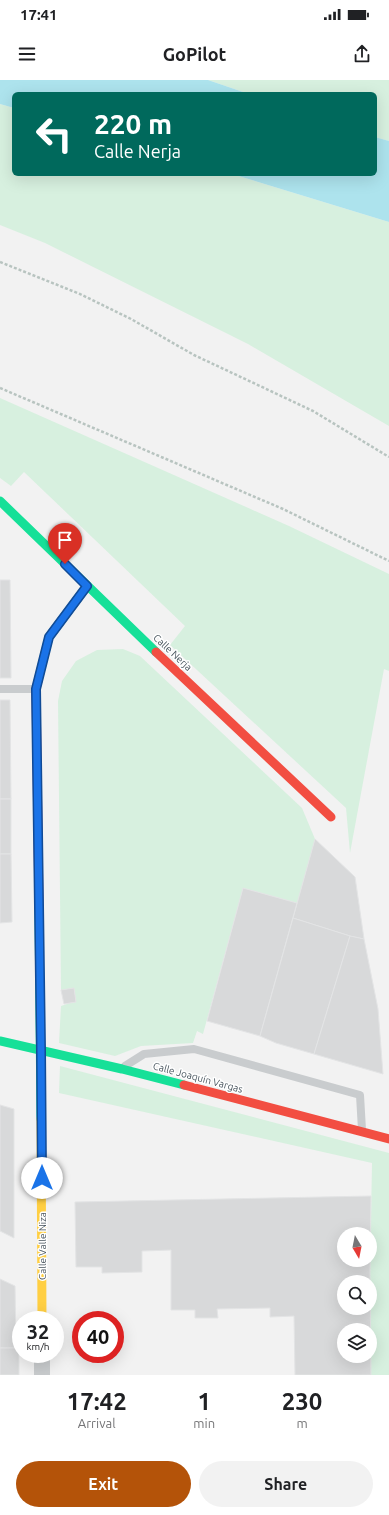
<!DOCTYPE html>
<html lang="en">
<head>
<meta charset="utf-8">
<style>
	:root { --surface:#fff; --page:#f2f2f2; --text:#202124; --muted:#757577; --accent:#b45309 }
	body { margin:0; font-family:Ubuntu,sans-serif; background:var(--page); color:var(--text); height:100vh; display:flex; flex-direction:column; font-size:15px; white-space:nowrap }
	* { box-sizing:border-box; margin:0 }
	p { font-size:13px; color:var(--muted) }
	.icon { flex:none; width:22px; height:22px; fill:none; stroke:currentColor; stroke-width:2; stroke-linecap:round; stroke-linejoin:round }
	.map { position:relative; height:1295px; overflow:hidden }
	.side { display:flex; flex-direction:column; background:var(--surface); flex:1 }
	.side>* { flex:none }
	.top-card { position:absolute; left:12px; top:12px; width:365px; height:84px; border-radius:6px; box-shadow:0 4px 16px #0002; background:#00695c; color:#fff; overflow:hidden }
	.needle { width:26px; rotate:170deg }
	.buttons { position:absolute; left:337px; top:1147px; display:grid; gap:8px }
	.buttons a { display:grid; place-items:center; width:40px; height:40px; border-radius:50%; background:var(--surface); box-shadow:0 4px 16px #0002; font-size:20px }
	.speed { position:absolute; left:12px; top:1231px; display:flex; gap:8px; font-size:20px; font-weight:700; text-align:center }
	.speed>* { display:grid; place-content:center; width:52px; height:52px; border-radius:50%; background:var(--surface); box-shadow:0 4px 16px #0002; line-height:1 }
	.speed small { font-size:10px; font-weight:400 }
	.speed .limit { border:6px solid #d22; background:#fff; color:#111 }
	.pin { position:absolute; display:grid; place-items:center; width:34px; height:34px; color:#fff; margin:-41px -17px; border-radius:50% 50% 50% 0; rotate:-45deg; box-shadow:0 0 4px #0007 }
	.pin .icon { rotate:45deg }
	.me { position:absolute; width:44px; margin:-22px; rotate:0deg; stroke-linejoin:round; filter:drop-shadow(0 0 3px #0008) }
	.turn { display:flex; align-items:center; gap:14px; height:84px; padding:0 16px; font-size:18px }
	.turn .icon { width:52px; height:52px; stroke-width:2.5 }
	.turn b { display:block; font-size:28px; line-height:34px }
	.eta { display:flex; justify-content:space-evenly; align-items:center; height:68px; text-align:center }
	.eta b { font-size:24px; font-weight:700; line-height:28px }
	.action { display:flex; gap:8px; margin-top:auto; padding:8px 16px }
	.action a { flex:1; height:46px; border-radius:24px; background:var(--accent); color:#fff; font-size:16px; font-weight:700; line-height:46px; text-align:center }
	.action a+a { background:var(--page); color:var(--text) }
	.status { display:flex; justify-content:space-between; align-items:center; height:28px; padding:0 20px; background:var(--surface); direction:ltr }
	.status svg { height:11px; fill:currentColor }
	header { display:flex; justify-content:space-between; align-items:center; height:52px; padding:0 16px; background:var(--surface); font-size:18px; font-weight:700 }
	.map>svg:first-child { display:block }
</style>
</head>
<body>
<div class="status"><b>17:41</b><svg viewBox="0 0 49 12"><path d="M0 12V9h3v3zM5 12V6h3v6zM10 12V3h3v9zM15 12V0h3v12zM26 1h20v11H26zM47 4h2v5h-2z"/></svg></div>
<header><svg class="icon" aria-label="menu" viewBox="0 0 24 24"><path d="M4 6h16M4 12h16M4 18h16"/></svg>GoPilot<svg class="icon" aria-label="share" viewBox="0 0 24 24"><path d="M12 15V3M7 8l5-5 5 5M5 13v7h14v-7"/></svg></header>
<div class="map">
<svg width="389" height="1295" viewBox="0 0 389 1295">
	<rect width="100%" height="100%" fill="#f2f2f2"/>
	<!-- green -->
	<g fill="#d7f0df">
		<path d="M208,0H389V61L375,57V14H249Z"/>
		<path d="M0,24L14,28V94H232L389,142V346L248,264L45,163L0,145Z"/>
		<path d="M0,318L289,446L389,494V591L384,589L350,773L346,728L170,565L185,546L24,392L11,406L0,398Z"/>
		<path d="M123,569L140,576L302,728L315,759L297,823L243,808L203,954L197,951L193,963L141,966L115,976L59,963L61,926L76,921L74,908L61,910L58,621L62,601L76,581L97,570Z"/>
		<path d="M60,986L389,1073V1295H371L370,1193L372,1083L59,1013Z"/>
	</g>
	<!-- water -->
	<g fill="#ade3ed">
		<path d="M0,0H208L249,14H14V28L0,24Z"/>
		<path d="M375,57L389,61V142L232,94H375Z"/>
	</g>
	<!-- building -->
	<g fill="#d8d9da" stroke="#e3e4e5" fill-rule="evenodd">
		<path d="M0,500H10L11,598H0Z"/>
		<path d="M0,620H10L11,719H0Z"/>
		<rect x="0" y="719" width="11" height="55"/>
		<path d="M315,759L355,797L364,859L350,856L293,838Z"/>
		<path d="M0,774H11L12,842L0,843Z"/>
		<path d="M243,808L297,823L260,956L207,941Z"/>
		<path d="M293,838L350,856L314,974L276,963L260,956Z"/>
		<path d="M350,856L364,859L378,929L383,994L314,974Z"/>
		<path d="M74,908L76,922L64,924L61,910Z"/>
		<path d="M0,1025L14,1029V1158L0,1151Z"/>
		<path d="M371,1116L370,1193L371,1295H295L294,1236L270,1237V1228L217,1229L218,1238H195V1230H171V1170L142,1171V1192L102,1193V1187H76L75,1122ZM344,1154H370V1180H344ZM344,1202H370V1228H344ZM344,1250H370V1276H344Z"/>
		<path d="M0,1199L15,1206L16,1268H0Z"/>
		<rect x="0" y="1268" width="19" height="27"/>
	</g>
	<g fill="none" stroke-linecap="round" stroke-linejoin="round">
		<!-- path -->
		<g stroke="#b8c4c0" stroke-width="2.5" stroke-dasharray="3 2" stroke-linecap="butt">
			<path d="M0,182L80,214L131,239L194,275L313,331L389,377"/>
			<path d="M0,308L283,429L389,481"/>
		</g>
		<!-- lane -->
		<g stroke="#c9ccce" stroke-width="8">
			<path d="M0,609H35"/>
			<path d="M125,986L144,974L194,969L360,1015L362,1050"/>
		</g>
		<!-- street -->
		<path stroke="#c9ccce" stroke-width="16" d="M42,1274V1295"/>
		<!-- fast -->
		<g stroke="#16e098" stroke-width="9">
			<path d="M0,421L156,572"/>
			<path d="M38,601L49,557L87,506"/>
			<path d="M39,828L41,1039"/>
			<path d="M0,961L122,989L184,1005"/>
		</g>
		<!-- slow -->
		<path stroke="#ffcf43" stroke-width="9" d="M41,1039L42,1240"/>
		<!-- jam -->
		<g stroke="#f24e42" stroke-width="9">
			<path d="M156,572L331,737"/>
			<path d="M38,601L36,609L39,828"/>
			<path d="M184,1005L389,1059"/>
		</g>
	</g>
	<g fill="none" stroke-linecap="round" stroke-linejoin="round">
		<!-- route casing -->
		<g stroke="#114b97" stroke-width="10">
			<path id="route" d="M42,1098L41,971L36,609L49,557L87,506L65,484"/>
		</g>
		<!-- route -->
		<use href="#route" stroke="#1a73e8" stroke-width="7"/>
	</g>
	<g text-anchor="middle" stroke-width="3" stroke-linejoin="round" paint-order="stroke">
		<!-- street labels -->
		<g font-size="10" fill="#49555e" stroke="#fff">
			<text transform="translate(173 572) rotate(43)" y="4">Calle Nerja</text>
			<text transform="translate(198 997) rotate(15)" y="4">Calle Joaquín Vargas</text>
			<text transform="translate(42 1166) rotate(-90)" y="4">Calle Valle Niza</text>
		</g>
	</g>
</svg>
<div class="buttons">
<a><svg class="needle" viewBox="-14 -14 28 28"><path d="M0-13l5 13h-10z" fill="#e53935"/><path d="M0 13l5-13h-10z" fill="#757577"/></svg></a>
<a><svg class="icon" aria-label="search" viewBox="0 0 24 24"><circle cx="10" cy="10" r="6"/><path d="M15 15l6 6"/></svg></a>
<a><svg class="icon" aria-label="layers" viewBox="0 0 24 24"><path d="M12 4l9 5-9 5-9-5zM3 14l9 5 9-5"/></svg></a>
</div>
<div class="speed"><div>32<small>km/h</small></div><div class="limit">40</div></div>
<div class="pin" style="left:65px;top:484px;background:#d93025"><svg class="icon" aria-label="arrive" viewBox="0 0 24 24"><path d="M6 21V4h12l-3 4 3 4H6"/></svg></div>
<svg class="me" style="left:42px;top:1098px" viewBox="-20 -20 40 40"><circle r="19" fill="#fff"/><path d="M0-13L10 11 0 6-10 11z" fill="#1a73e8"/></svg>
<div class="top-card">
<div class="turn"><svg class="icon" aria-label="left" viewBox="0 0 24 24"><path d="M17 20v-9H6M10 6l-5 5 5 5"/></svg><div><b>220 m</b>Calle Nerja</div></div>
</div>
</div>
<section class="side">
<div class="eta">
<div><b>17:42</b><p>Arrival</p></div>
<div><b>1</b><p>min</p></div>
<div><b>230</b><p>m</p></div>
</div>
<div class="action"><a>Exit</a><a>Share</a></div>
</section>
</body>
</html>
